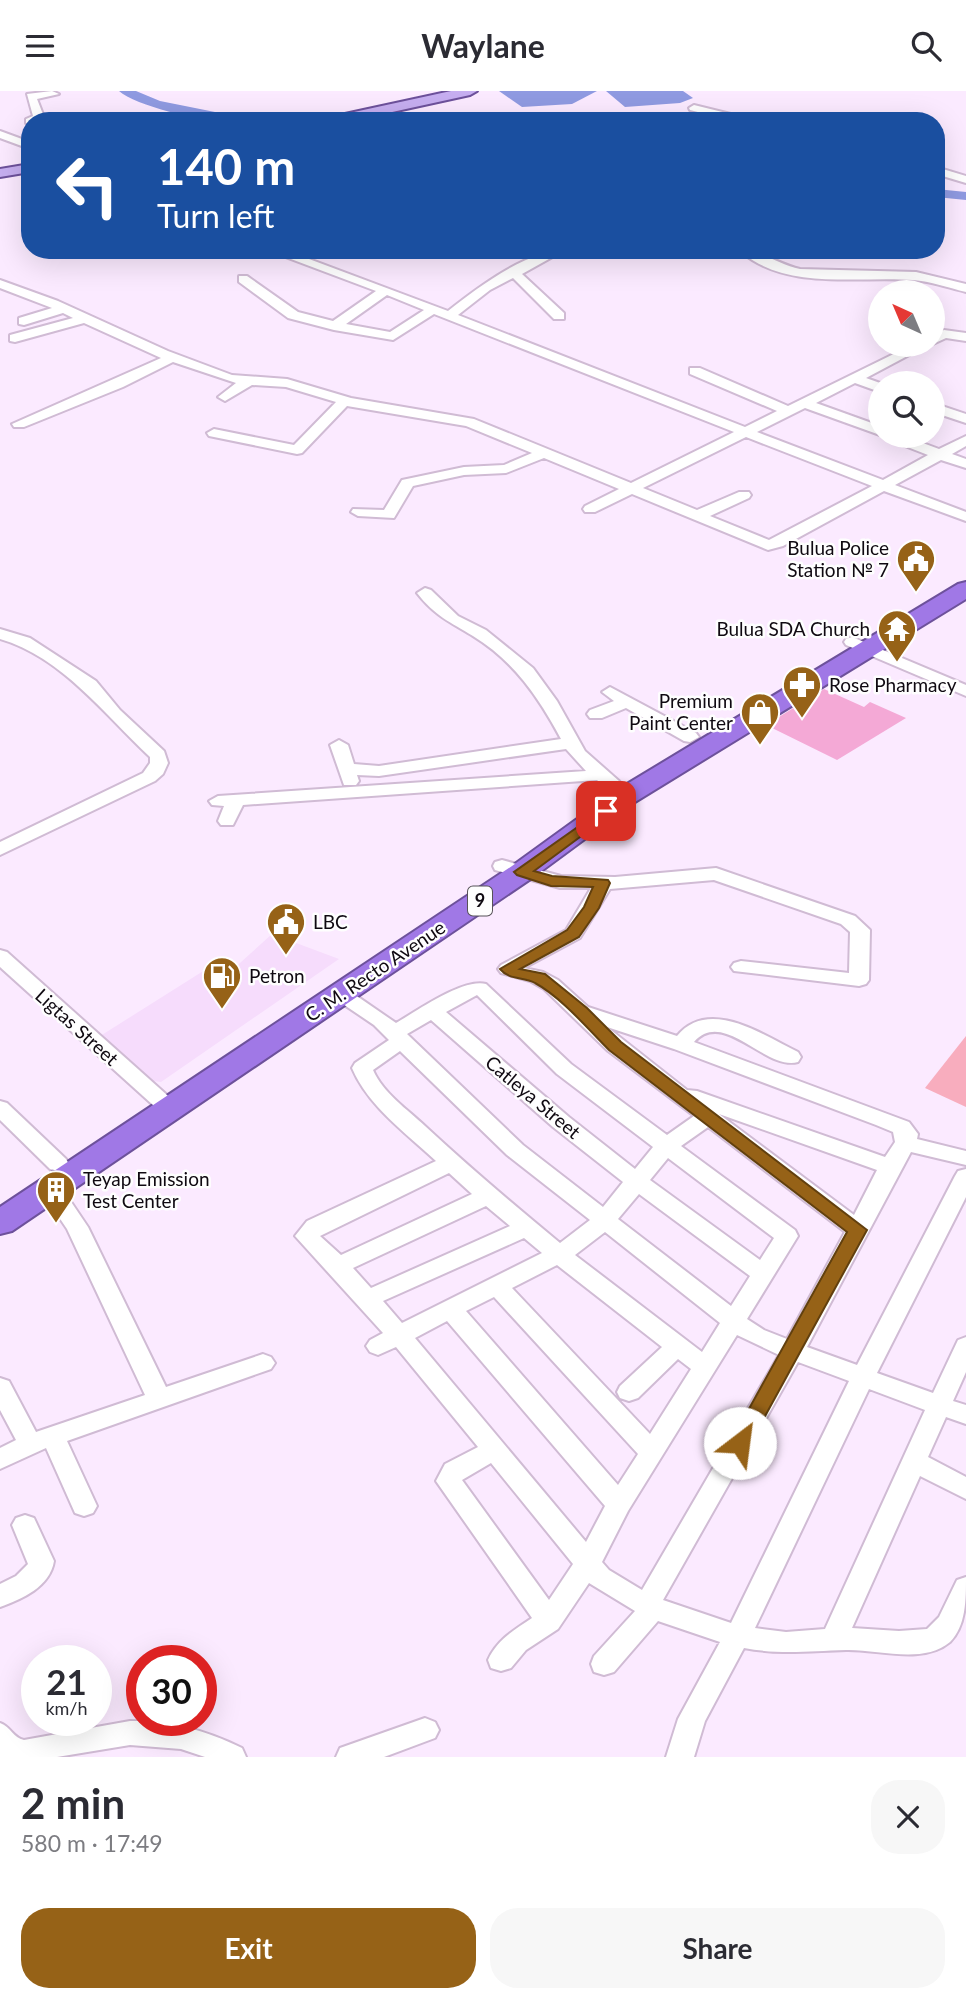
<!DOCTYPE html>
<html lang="en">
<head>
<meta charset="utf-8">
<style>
	:root { --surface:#fff; --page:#f7f7f7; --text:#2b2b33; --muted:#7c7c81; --accent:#966217 }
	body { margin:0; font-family:Lato,sans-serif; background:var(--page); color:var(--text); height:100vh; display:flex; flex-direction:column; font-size:26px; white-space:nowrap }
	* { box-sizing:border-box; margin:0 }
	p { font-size:23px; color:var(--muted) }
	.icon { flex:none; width:38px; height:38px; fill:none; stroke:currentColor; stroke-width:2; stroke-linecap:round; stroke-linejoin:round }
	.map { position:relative; height:1666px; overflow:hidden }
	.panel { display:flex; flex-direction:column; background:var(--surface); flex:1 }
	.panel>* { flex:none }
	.top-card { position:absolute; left:21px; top:21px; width:924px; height:147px; border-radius:28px; box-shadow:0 7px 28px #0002; background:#1a4fa0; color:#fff; overflow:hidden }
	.needle { width:46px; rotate:316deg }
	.controls { position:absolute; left:868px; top:189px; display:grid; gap:14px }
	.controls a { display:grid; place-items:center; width:77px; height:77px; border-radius:50%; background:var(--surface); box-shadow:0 7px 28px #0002; font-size:35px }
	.speed { position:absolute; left:21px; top:1554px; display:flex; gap:14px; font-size:35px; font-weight:700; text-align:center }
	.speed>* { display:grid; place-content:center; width:91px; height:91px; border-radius:50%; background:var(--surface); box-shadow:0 7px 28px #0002; line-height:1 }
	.speed small { font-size:18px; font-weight:400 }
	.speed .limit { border:10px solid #d22; background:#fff; color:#111 }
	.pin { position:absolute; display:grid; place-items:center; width:60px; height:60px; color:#fff; margin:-30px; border-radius:14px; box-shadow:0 4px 10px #0006 }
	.me { position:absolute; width:77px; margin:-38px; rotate:30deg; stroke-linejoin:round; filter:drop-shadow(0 0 5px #0008) }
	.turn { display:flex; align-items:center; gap:24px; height:147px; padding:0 21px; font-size:32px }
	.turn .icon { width:91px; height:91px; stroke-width:2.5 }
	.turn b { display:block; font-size:49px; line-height:60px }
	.round { display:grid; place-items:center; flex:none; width:74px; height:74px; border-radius:28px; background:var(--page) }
	.head { display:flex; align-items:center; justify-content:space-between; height:119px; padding:0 21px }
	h1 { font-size:42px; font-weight:700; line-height:52px }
	.action { display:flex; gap:14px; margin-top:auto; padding:14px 21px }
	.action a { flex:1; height:80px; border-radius:28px; background:var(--accent); color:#fff; font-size:28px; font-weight:700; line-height:80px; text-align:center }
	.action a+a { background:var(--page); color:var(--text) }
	header { display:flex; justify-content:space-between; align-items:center; height:91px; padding:0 21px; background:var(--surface); font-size:32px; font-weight:700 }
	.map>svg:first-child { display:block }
</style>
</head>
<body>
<header><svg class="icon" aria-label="menu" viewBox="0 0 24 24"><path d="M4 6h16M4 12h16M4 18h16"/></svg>Waylane<svg class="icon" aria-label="search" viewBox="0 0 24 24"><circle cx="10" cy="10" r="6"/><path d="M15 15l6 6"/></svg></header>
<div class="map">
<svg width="966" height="1666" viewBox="0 0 966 1666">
	<rect width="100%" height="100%" fill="#fbeaff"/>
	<!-- built -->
	<path fill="#f6dcfc" d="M272,843L339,868L161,991L145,989L97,947L216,872L230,881Z"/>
	<!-- green -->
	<path fill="#f8adbe" d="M966,945V1016L925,997Z"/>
	<!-- water -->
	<g fill="#8f9ae1">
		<path d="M499,0H597L572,13L522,16Z"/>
		<path d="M606,0H683L693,7L680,12L625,16Z"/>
	</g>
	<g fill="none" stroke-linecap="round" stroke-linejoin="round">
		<!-- river -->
		<g fill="#8f9ae1" fill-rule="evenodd">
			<path d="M119,0H136L160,10L215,21L224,30C202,30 135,15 119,0Z"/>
			<path d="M936,98L966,101V109L936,106Z"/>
		</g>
	</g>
	<!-- building -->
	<path fill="#f4a9d6" d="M824,598L864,616L870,611L906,627L837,669L766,634Z"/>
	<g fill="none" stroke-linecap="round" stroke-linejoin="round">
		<!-- minor casing -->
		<g stroke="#d0bbd4" stroke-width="4">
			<g id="minor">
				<path d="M52,0L59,3L37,8L44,26L43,28L26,32V28L33,25L27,3Z"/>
				<path d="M694,14L751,28L752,30H733L690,19L689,17Z"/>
				<path d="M0,40L30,51V58L0,47Z"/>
				<path d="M936,76L966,85V92L936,83Z"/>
				<path d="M267,159H285L448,220C477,197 527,159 565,159L522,183L564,222V228H554L513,187L490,199L458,224L745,336L777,320L690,283V277H700L788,315L912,254H928L866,287L880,292V301L855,292L816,312L880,335V344L805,317L757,341L883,389L928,364L887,348L885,345H904L939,358L966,345V355L952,363L966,368V377L941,369L895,394L966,421V430L884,400L783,455L768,459L632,403L595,421H585L583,418L585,415L619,398L544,367L506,382L464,384L413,395L394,427L358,425L351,421L353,418L384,419L402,389L464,376L504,374L532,362L466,335L347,315L302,362L297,363L209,345L207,342L214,338L294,354L336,311L286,296L252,294L225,310L218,306L236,292L173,271L123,296L24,336H14L12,333L161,267L84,232L15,251L10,250V244L73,227L63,222L24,234L19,233V227L52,217L0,197V189L58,210L168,260L232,284L287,288L351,307L474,328L631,392L734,341L434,223L393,249L334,239L288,227L239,191V185H247L298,221L333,230L376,200ZM387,204L424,219L390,241L346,233ZM746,346L872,395L769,449L710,425L749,407L751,404L749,401H739L697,419L643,397Z"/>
				<path d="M739,159C761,159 778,173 800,178L916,181L966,193V201C949,197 930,190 913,189C857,185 784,200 739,159Z"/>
				<path d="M944,239L966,242V250L946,247L933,253V244Z"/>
				<path d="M933,312L966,323V332L933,321Z"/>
				<path d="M425,497L431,499L458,525L486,539L533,577L557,610L585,660L619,690L622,694L619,698H607L597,689L243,714L233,734H221L218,730L224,715L212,714L209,710L218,705L586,680L566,658L379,685L357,684L359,690L356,694H344L330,654L339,649L348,654L354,673L379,675L561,648C539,607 514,570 473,545C450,531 435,525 417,502Z"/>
				<path d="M0,538L30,547L96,590L120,619L164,660L168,672L163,683L155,690L0,764V751L143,682L150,672V666C104,623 62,566 0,548Z"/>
				<path d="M852,546L966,594V605L846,554L844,551L846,548Z"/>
				<path d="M610,596L696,642L699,646L690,651L684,650L626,617L602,627H590L587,623L590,619L614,610L602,601Z"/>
				<path d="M502,769L561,785L615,786L716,777L855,825L870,839L869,889L866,893L859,895L734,880L731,876L734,872L741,870L849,882L850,841L841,833L714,789L610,798L580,847L524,877L543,881L558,889L588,916L677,945C709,906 763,944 798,961L801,966L798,971C765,980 724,917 694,951L909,1031L918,1043L917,1048L966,1060V1074L911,1061L807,1256L857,1274L955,1085L958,1080L966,1078V1106L877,1282L933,1302L958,1249L966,1246V1281L953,1310L966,1314V1333L946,1326L928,1366L966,1386V1408L920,1385L852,1537L899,1540L927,1538L939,1526L957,1489L966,1486C966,1509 966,1535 950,1551C923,1574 877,1558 846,1559C809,1560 781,1564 744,1557L705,1630L694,1666H666L678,1628L720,1551L658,1530L614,1581L604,1584L594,1581L591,1573L594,1565L635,1520L589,1492L558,1538L526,1559L511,1577L501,1580L491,1577L488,1569C497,1549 514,1539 532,1527L436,1390L445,1373L478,1356L396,1256L378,1264L370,1261L366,1255L370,1249L383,1242L295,1145L307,1130L436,1070C406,1042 368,1015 352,977L355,972L389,949L374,934L334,907L331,903L334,899H348L396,932C417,920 463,887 486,893L571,973L667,1044L694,1025L608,960L544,898L530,890L501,882L498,878L501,874L566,839L591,797H560L495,779L493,775L495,771ZM477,904L557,983L653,1056L635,1078L569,1026L446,921ZM431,929L553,1036L623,1091L603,1116L523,1054L407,943ZM607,936L674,958L876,1034L893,1041L895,1051L885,1066L697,1000L687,999ZM400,960L507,1064L590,1129L560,1152C514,1114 469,1076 425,1035C407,1018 383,1002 373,979ZM719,1023L877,1079L854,1124ZM708,1036L845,1141L787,1248L764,1239L747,1228L798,1145L795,1139L681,1055ZM668,1067L774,1147L760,1169L650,1089ZM449,1082L472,1103L341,1164L320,1145ZM639,1103L750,1185L731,1215L618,1128ZM486,1115L510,1135L371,1197L353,1177ZM605,1141L720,1232L702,1261L575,1164ZM524,1147L542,1162L402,1232L383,1210ZM557,1174L662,1256L620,1295L617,1301L620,1307L629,1310L638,1307L678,1268L691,1278L650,1343L512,1197ZM494,1206L638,1363L618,1394L466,1220ZM447,1230L605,1415L586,1451L415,1247ZM737,1244L779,1264L642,1499L609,1479L602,1471L628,1420ZM798,1271L849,1290L731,1532L663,1509ZM869,1298L925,1319L825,1538L786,1541L755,1537ZM491,1372L573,1473L549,1509L462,1389Z"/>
				<path d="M0,859L7,861L177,1013L181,1018L177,1023H163L0,876Z"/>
				<path d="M0,1010L7,1012L66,1068L69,1073L66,1078L58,1080L50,1078L0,1029Z"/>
				<path d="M51,1090L59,1093L88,1136L166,1296L263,1263L271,1266L275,1272L271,1278L67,1350L97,1415L93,1422L84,1425L75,1422L46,1357L0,1378V1357L16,1349L0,1319V1287L9,1290L36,1341L145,1304L67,1138L40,1098L43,1093Z"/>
				<path d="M25,1424L34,1427L54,1470C50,1496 22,1508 0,1516V1493L16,1485L28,1473L12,1434L16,1427Z"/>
				<path d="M425,1627L435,1631L439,1639L435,1647L384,1666H336L340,1657Z"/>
				<path d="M130,1630C171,1630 205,1639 242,1657L246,1666H205L181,1658L130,1654L57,1666H0V1632C11,1636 13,1647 24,1649Z"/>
			</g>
		</g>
		<!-- major casing -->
		<g stroke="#6d519b" stroke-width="4">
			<g id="major">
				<path d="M451,0H477L470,4L351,30H324L331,26Z"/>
				<path d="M30,73V81L0,86V78Z"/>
			</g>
		</g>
		<!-- highway casing -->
		<g stroke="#6d519b" stroke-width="4">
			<path id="highway" d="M966,491V508L635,711L532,787L12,1140L0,1143V1116L512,775L617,699L958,493Z"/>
		</g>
		<!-- minor -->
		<use href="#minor" fill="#fff" fill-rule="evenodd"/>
		<!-- major -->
		<use href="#major" fill="#c6aef0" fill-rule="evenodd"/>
		<!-- highway -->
		<use href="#highway" fill="#a078e6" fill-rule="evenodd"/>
	</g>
	<!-- route -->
	<path fill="#966217" stroke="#62400f" stroke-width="2" d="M606,716L611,717L613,720L611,723L534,780L552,785L608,789L610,792L599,817L579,846L520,878L545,883L587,917L621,951L867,1139L747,1358L740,1360L733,1358L730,1352L847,1141L609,959C588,938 561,906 535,892C523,885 510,890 500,878L567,839L584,816L593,796L551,795L517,784L514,781Z"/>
	<!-- icons -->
	<defs>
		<g id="civic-pin" transform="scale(2.0125)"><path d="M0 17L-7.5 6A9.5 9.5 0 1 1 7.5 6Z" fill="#966217" stroke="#fefefe"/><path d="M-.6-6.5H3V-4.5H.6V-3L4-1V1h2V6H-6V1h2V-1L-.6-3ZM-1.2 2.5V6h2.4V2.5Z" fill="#fff"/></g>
		<g id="temple-pin" transform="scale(2.0125)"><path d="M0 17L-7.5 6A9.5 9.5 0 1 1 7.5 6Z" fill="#966217" stroke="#fefefe"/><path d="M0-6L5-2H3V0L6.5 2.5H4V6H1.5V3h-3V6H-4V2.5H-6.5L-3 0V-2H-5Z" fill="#fff"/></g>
		<g id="pharmacy-pin" transform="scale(2.0125)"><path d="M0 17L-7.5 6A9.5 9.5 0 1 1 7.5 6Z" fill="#966217" stroke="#fefefe"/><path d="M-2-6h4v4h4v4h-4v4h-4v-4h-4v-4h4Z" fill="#fff"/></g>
		<g id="shop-pin" transform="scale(2.0125)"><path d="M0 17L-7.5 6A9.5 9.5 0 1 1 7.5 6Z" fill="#966217" stroke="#fefefe"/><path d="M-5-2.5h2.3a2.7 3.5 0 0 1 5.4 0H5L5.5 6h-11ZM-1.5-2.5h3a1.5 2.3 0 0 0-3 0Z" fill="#fff"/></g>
		<g id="fuel-pin" transform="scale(2.0125)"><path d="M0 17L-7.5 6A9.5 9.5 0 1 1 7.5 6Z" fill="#966217" stroke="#fefefe"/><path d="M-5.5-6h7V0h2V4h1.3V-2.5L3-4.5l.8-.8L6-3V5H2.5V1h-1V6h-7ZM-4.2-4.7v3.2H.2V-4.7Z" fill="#fff"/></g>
		<g id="building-pin" transform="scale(2.0125)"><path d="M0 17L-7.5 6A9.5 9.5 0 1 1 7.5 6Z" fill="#966217" stroke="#fefefe"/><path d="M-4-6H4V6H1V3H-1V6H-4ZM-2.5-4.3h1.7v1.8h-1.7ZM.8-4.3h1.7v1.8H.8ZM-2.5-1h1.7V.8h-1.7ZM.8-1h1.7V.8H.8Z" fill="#fff"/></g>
	</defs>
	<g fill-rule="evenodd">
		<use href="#civic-pin" x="916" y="468"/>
		<use href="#temple-pin" x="897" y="538"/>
		<use href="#pharmacy-pin" x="802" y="594"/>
		<use href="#shop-pin" x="760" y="621"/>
		<use href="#civic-pin" x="286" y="831"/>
		<use href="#fuel-pin" x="222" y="885"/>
		<use href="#building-pin" x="56" y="1099"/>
	</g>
	<g text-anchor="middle" stroke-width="5" stroke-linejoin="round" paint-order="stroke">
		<!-- shield labels -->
		<rect fill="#fefefe" stroke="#575258" stroke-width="2" x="468" y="795.5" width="24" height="29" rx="5"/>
		<g font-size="18" font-weight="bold" fill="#0f0911">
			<text x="480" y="816">9</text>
		</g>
		<!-- poi labels -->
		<g font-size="19" fill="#0f0911" stroke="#fefefe" text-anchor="start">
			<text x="889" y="464" text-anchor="end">Bulua Police<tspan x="889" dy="22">Station № 7</tspan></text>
			<text x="870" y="545" text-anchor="end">Bulua SDA Church</text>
			<text x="829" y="601">Rose Pharmacy</text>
			<text x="733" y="617" text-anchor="end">Premium<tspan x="733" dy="22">Paint Center</tspan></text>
			<text x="313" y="838">LBC</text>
			<text x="249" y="892">Petron</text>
			<text x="83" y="1095">Teyap Emission<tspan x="83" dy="22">Test Center</tspan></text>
		</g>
		<!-- street labels -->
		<g font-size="19" fill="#0f0911" stroke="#fefefe">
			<text transform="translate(375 880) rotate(-34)" y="7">C. M. Recto Avenue</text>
			<text transform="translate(77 936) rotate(42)" y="7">Ligtas Street</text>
			<text transform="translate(533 1006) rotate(40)" y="7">Catleya Street</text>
		</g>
	</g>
</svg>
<div class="controls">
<a><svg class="needle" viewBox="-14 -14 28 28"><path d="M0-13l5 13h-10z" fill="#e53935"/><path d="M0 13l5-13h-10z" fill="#7c7c81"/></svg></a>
<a><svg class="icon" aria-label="search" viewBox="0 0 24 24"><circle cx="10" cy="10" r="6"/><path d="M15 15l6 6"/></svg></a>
</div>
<div class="speed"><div>21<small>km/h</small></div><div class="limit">30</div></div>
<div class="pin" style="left:606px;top:720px;background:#d93025"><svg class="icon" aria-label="arrive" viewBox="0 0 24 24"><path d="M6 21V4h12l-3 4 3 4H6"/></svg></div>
<svg class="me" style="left:740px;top:1352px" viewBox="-20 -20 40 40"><circle r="19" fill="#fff"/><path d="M0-13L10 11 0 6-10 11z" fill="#966217"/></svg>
<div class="top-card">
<div class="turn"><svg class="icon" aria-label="left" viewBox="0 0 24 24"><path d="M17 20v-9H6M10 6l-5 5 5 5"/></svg><div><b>140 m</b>Turn left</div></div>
</div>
</div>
<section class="panel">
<div class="head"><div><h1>2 min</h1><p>580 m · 17:49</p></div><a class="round"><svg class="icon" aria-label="close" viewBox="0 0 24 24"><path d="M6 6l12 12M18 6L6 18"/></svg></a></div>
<div class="action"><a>Exit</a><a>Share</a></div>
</section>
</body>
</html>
